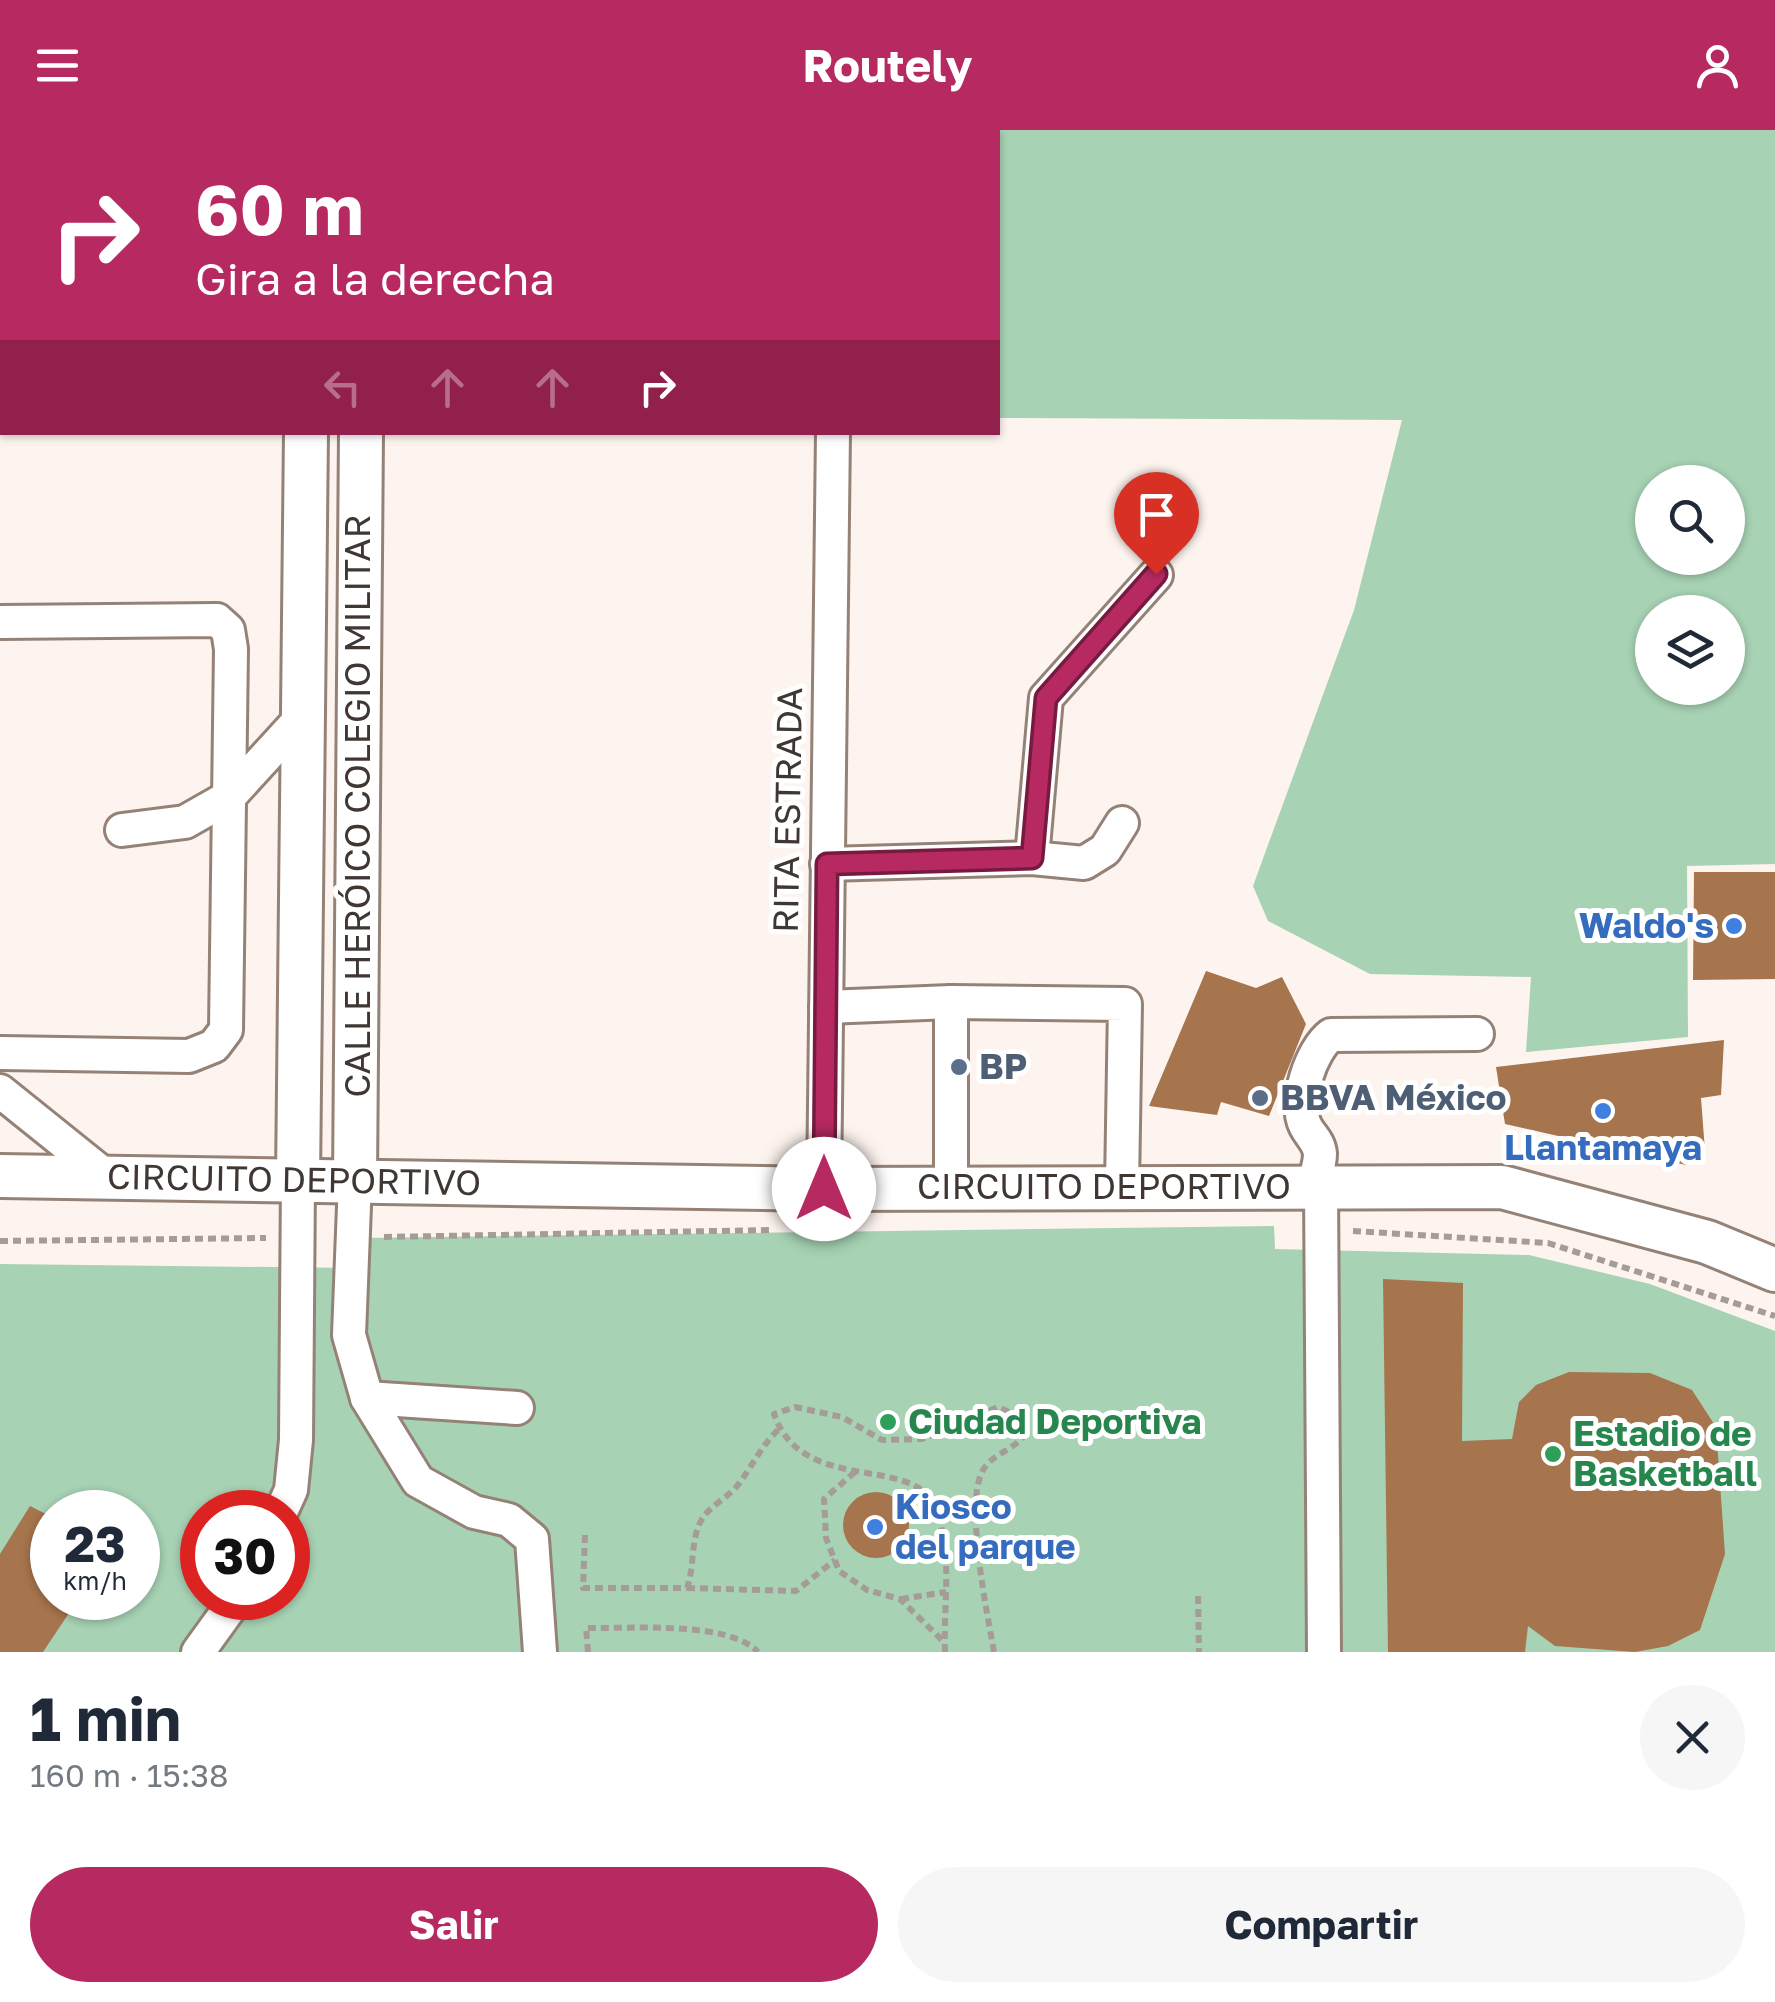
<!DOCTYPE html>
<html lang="es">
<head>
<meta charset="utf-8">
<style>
	:root { --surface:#fff; --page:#f6f6f7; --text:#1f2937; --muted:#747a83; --accent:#b62961 }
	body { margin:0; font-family:"Golos Text",sans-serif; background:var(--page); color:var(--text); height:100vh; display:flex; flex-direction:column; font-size:38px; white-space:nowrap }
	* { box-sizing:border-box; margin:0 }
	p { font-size:32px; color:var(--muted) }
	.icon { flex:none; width:55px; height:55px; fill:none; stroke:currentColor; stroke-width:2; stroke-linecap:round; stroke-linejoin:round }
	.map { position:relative; height:1522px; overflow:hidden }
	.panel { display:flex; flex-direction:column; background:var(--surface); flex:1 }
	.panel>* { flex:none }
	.hud { position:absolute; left:0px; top:0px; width:1000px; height:305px; box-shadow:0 2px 8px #0004; background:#b62961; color:#fff; overflow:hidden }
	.controls { position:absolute; left:1635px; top:335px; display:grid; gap:20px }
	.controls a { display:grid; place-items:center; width:110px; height:110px; border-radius:50%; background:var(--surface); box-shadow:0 2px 8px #0004; font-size:50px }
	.speed { position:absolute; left:30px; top:1360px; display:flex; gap:20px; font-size:50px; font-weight:700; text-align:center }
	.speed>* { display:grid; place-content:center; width:130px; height:130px; border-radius:50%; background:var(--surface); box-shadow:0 2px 8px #0004; line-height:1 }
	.speed small { font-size:25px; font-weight:400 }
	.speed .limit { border:15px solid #d22; background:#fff; color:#111 }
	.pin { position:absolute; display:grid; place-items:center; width:85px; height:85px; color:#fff; margin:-102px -42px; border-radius:50% 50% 50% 0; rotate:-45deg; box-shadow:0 0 10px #0007 }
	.pin .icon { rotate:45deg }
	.me { position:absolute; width:110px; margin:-55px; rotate:0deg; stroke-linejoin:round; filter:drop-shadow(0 0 8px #0008) }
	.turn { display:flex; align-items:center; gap:35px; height:210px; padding:0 30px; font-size:45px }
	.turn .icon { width:130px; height:130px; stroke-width:2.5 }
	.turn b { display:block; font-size:70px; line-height:85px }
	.lanes { display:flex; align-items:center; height:95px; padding:0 30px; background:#0003; justify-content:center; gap:50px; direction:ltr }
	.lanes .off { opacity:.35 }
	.round { display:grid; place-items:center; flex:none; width:105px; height:105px; border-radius:52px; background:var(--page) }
	.overview { display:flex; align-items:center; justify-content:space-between; height:170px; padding:0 30px }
	h1 { font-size:60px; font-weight:700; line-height:75px }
	.button { display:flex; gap:20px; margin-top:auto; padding:20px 30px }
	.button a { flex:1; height:115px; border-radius:60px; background:var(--accent); color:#fff; font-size:40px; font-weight:700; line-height:115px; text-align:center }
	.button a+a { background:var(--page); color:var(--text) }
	header { display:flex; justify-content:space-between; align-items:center; height:130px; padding:0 30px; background:var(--accent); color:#fff; font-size:45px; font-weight:700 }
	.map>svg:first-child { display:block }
</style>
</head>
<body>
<header><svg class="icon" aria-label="menu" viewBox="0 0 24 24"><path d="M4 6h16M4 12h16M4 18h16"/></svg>Routely<svg class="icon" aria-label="person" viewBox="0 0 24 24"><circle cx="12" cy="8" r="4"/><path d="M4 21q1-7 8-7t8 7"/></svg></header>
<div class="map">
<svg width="1775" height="1522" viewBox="0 0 1775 1522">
	<rect width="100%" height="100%" fill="#fdf4ef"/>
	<!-- green -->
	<g fill="#a7d2b4" fill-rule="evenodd">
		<path d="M920,0H1775V734L1687,736L1688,907L1526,922L1531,847L1370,844L1268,791L1253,756L1354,480L1402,290L998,288V2ZM1652,352H1728V428H1652ZM1728,482V558H1652V482Z"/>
		<path d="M1274,1096L1275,1119L1529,1125L1650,1154L1775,1201V1522H0V1134L354,1138V1108ZM52,1382H138V1468H52ZM202,1382H288V1468H202Z"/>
	</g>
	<!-- building -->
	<g fill="#a6744d">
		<path d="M1694,742H1775V849L1693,850Z"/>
		<path d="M1206,841L1256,858L1282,847L1306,894L1269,986L1221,972L1217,985L1149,976Z"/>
		<path d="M1724,910L1721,965L1701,968L1705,1021L1683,1025L1686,1035L1505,994L1496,937Z"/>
		<path d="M1383,1149L1463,1153L1462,1311L1512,1309L1519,1272L1536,1255L1569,1242L1650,1243L1692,1260L1716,1297L1725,1424L1700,1500L1668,1516L1635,1522L1555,1516L1528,1496L1525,1522H1388Z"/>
		<circle cx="876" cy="1395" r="33"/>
		<path d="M30,1376L52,1387V1468H79L43,1522H0V1424Z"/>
	</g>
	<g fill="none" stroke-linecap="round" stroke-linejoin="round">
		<!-- minor casing -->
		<g stroke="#958276" stroke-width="38">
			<g id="minor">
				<path d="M837,2V0"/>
				<path d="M0,492L217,490L228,500L231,519L226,900L214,916L189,926L0,923"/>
				<path d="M122,700L185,692L229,667L303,586"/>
				<path d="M1032,728L1046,568L1156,445"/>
				<path d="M827,734L1032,728L1084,733L1105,720L1122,693"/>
				<path d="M826,877L951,872"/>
				<path d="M0,961L107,1047"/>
				<path d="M355,1050L349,1205L367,1268L418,1351L474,1382L509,1390L532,1409L540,1522"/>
				<path d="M951,1056V872L1125,874L1122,1056"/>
				<path d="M1313,1056C1316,1046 1320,1034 1320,1024C1319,1011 1310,1006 1305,995C1294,971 1311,920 1331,905L1477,904"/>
				<path d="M1321,1056L1324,1522"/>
				<path d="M824,1059L833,302"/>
				<path d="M367,1268L517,1278"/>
				<path d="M281,1382L291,1360L296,1310L298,1050"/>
				<path d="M198,1522L237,1468"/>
			</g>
		</g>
		<!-- major casing -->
		<g stroke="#958276" stroke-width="48">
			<g id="major">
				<path d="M309,2V0"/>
				<path d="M363,2V0"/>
				<path d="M0,1046L824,1059L1502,1057L1707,1112L1775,1140"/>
				<path d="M298,1050L306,302"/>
				<path d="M355,1050L361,302"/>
			</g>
		</g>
		<!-- path -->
		<g stroke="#a59c97" stroke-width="6" stroke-dasharray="8 5" stroke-linecap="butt">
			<path d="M1353,1101L1548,1113L1775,1186"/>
			<path d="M384,1107L771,1100"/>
			<path d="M0,1111L266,1108"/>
			<path d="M855,1342L824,1369L826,1408L839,1441L867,1460L900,1469L944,1512"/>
			<path d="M585,1405L583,1458H687C695,1436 690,1409 702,1389C710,1376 727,1368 737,1356C752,1337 761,1316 779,1299"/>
			<path d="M687,1458L796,1461L835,1430"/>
			<path d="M1198,1466L1199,1522"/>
			<path d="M901,1469L946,1462"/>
			<path d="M588,1522L586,1498C630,1499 727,1490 758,1522"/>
			<path d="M945,1522C943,1474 954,1421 934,1375C912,1325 802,1365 774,1284L795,1277L842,1287L882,1310L922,1309L998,1277L1023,1288L1027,1301C1016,1321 992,1322 982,1342C965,1377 987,1482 994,1522"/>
		</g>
		<!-- minor -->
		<use href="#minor" stroke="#fff" stroke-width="32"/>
		<!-- major -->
		<use href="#major" stroke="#fff" stroke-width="42"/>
	</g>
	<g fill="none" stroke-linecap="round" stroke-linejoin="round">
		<!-- route casing -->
		<g stroke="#761b3f" stroke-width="25">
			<path id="route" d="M824,1059L827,734L1032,728L1046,568L1156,444"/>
		</g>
		<!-- route -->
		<use href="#route" stroke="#b62961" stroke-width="18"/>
	</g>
	<!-- markers -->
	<g fill="#3f7fe0" stroke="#fff" stroke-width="4">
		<circle cx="1734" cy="796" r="10"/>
		<circle cx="1603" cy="981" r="10"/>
		<circle cx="875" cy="1397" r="10"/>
	</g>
	<g fill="#5c6f8a" stroke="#fff" stroke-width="4">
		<circle cx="959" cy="937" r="10"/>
		<circle cx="1260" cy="968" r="10"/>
	</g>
	<g fill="#2e9e5b" stroke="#fff" stroke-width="4">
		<circle cx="888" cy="1292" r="10"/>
		<circle cx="1553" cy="1324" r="10"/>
	</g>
	<g text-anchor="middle" stroke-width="10" stroke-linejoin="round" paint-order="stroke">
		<!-- street labels -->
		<g font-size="35" fill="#403732" stroke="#fff">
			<text transform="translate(358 676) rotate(-90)" y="12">CALLE HERÓICO COLEGIO MILITAR</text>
			<text transform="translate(788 680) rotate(-89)" y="12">RITA ESTRADA</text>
			<text transform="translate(294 1050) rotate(1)" y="12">CIRCUITO DEPORTIVO</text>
			<text x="1104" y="1069">CIRCUITO DEPORTIVO</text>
		</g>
		<!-- shop labels -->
		<g font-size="35" font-weight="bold" fill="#366cbe" stroke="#fff" text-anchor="end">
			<text x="1714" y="808">Waldo's</text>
			<text x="1603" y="1030" text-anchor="middle">Llantamaya</text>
			<text x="895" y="1389" text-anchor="start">Kiosco<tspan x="895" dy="40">del parque</tspan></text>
		</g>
		<!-- service labels -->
		<g font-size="35" font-weight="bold" fill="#4e5e75" stroke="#fff" text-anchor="start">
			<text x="979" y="949">BP</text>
			<text x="1280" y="980">BBVA México</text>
		</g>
		<!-- leisure labels -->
		<g font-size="35" font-weight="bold" fill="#27864d" stroke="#fff" text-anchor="start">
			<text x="908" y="1304">Ciudad Deportiva</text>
			<text x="1573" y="1316">Estadio de<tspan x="1573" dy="40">Basketball</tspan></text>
		</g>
	</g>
</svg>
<div class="controls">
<a><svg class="icon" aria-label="search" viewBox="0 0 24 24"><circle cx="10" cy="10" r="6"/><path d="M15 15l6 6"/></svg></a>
<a><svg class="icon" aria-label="layers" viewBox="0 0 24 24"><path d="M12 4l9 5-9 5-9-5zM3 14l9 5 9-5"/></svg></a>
</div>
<div class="speed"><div>23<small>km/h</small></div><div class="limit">30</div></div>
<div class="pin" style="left:1156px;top:444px;background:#d93025"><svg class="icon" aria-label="arrive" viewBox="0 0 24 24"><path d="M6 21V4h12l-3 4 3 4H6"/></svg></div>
<svg class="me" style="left:824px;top:1059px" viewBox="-20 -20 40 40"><circle r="19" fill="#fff"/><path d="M0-13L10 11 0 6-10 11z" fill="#b62961"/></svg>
<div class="hud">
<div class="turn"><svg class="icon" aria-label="right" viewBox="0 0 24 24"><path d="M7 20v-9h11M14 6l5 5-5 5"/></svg><div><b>60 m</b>Gira a la derecha</div></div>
<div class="lanes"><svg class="icon off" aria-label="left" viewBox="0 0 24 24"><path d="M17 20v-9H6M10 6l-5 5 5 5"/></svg><svg class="icon off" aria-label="ahead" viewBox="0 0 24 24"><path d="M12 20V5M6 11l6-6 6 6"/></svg><svg class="icon off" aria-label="ahead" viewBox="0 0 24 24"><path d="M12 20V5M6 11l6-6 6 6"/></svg><svg class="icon" aria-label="right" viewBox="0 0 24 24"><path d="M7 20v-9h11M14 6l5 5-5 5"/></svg></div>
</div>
</div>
<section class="panel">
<div class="overview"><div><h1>1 min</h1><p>160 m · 15:38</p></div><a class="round"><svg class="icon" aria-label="close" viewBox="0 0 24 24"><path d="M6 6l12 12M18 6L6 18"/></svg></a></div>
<div class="button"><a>Salir</a><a>Compartir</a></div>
</section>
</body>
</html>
